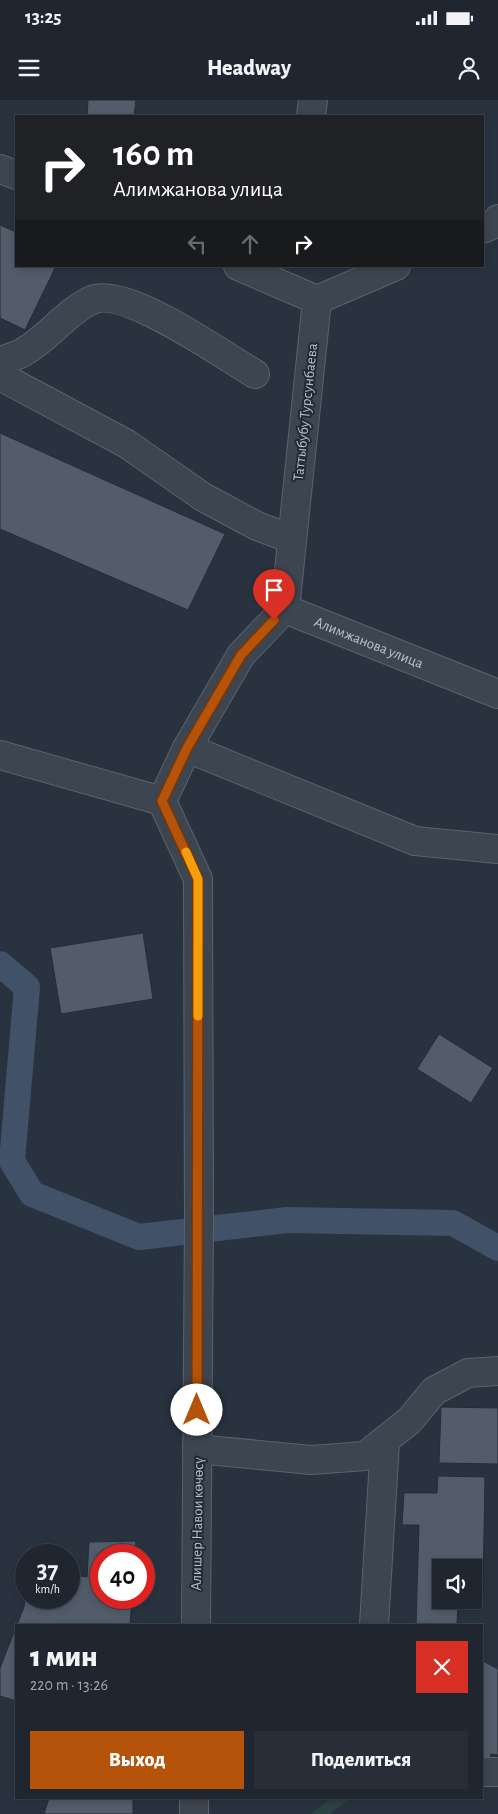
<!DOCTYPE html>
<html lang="ru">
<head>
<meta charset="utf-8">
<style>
	:root { --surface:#1f2630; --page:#272e38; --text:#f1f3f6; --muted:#a1a5ab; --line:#3c434c; --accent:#b45309 }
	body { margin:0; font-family:"Alegreya Sans",sans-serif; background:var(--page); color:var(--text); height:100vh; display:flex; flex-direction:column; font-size:19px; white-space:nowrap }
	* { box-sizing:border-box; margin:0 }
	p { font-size:16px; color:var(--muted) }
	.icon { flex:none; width:28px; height:28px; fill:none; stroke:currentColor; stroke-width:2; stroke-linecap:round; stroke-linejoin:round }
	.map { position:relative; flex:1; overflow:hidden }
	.side { position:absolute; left:15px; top:1524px; width:468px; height:175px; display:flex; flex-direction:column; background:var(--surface); border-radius:0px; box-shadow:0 2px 8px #0003,0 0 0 1px var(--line) }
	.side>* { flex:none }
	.guide { position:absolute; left:15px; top:15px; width:469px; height:152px; border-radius:0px; box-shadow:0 2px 8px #0003,0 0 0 1px var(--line); background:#202124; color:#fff; overflow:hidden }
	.buttons { position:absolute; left:432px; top:1459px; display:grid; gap:10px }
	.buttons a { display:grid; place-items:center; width:50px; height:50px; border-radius:0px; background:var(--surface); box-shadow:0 2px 8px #0003,0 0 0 1px var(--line); font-size:25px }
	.speed { position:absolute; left:15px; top:1444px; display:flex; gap:10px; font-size:25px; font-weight:700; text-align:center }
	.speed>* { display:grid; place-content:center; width:65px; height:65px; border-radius:50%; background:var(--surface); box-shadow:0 2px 8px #0003,0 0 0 1px var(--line); line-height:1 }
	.speed small { font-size:12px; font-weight:400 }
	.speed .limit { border:8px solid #d22; background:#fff; color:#111 }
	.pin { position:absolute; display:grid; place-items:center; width:42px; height:42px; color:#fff; margin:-51px -21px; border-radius:50% 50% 50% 0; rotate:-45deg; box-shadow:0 0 5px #0007 }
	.pin .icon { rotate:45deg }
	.me { position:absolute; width:55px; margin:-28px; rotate:0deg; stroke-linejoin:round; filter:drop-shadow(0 0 4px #0008) }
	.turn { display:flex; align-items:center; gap:18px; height:105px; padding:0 15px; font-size:22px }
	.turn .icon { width:65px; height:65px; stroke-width:2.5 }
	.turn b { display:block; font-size:35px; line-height:42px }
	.lanes { display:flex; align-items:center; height:48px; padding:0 15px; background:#0003; justify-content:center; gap:25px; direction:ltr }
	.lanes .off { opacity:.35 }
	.round { display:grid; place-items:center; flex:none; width:52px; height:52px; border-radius:0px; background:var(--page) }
	.headline { display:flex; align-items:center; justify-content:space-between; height:85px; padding:0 15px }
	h1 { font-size:30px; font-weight:800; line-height:38px }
	.cta { display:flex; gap:10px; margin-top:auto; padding:10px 15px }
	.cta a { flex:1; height:58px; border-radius:0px; background:var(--accent); color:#fff; font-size:20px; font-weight:800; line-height:58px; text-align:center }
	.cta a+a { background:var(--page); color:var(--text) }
	.status { display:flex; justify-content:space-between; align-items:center; height:35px; padding:0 25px; background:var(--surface); direction:ltr }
	.status svg { height:14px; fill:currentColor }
	header { display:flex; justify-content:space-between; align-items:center; height:65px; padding:0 15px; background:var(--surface); font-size:22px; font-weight:800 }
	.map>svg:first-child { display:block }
</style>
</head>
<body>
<div class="status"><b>13:25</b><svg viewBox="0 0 49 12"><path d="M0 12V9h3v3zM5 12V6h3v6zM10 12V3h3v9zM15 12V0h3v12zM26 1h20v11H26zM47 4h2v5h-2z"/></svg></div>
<header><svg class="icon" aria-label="menu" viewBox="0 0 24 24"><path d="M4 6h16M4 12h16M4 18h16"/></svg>Headway<svg class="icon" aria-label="person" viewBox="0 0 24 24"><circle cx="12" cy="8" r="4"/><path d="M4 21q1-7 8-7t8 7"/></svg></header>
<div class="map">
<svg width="498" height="1714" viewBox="0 0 498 1714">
	<rect width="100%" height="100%" fill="#293340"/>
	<!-- green -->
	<path fill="#2c4142" d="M332,1698H351L330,1714H311Z"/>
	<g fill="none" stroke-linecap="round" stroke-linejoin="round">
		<!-- canal -->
		<path stroke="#415167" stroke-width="26" d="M0,864L27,887L12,1061L32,1094L139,1137L287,1120L453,1123L498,1148"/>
	</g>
	<!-- building -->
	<g fill="#535c6a" stroke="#242c37">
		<path d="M88,0H136L134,16H87Z"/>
		<path d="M0,125L16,132V166H56L25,230L0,218Z"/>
		<path d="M0,333L225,434L188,510L0,429Z"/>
		<path d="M143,833L153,899L61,914L50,848Z"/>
		<path d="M439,934L493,968L471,1003L417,969Z"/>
		<path d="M441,1307L498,1308V1364L439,1363Z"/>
		<path d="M438,1376L485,1377L483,1493L474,1492V1468H441V1500H458L457,1525H416L419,1425H402L404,1393H437Z"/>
		<path d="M136,1441L135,1455H101V1498H132L130,1525H17L24,1507L26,1489V1498H69V1474L87,1477L89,1442Z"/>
		<path d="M16,1527V1601L0,1596V1568Z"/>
		<path d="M481,1560L498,1569V1655L491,1654L489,1668H481Z"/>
		<path d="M49,1698H133V1714H44Z"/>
	</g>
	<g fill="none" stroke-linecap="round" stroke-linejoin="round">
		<!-- minor casing -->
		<g stroke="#5b636d" stroke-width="30">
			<g id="minor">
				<path d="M311,16L313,0"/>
				<path d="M0,69L16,75"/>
				<path d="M482,129L497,123L498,119"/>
				<path d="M238,166L317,200L285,509"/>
				<path d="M317,200L396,166"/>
				<path d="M0,261C8,258 18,256 25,251C49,237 66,212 92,200C125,185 224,256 255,274"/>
				<path d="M0,276L127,344L203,397L257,426L292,439"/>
				<path d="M187,648L415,741L498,749"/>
				<path d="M0,655L162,701"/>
				<path d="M162,701L198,779L199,1119L196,1525"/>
				<path id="s1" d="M162,701L187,648L241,555L285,509L498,594"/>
				<path d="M197,1349L311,1360L365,1356L409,1321L434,1291L468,1273L498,1271"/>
				<path d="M374,1525L385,1342"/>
				<path d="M481,1672H498"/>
				<path d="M194,1714V1698"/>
			</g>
		</g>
		<!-- minor -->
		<use href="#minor" stroke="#3d4550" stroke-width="28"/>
	</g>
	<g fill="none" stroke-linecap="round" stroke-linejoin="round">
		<!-- route casing -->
		<g stroke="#753606" stroke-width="12">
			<path id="route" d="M197,1310L198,779L162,701L187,648L241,555L274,520"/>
		</g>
		<!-- route -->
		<use href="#route" stroke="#b45309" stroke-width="9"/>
		<!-- slow -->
		<path stroke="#f59e0b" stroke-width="9" d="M186,752L198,779V916"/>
	</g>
	<g text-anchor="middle" stroke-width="4" stroke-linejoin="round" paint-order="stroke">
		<!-- street labels -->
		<g font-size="15" fill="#bac0ca" stroke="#222a35">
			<text transform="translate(305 312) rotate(-84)" y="5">Таттыбубу Турсунбаева</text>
			<text dy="5" stroke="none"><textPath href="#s1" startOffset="320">Алимжанова улица</textPath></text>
			<text transform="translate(197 1424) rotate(-89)" y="5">Алишер Навои көчөсү</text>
		</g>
	</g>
</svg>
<div class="buttons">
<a><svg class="icon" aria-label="sound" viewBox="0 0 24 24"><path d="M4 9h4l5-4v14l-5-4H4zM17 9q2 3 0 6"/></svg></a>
</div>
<div class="speed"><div>37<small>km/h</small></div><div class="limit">40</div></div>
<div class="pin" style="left:274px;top:520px;background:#d93025"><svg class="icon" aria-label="arrive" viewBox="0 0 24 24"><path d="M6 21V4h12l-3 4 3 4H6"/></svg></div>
<svg class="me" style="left:197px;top:1310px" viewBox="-20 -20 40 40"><circle r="19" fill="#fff"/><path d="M0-13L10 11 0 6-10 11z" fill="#b45309"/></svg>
<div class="guide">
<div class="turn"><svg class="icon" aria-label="right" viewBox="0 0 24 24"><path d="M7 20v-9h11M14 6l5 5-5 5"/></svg><div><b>160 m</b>Алимжанова улица</div></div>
<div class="lanes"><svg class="icon off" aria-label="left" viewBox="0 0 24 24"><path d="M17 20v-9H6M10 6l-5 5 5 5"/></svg><svg class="icon off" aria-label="ahead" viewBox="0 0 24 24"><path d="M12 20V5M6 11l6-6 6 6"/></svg><svg class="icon" aria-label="right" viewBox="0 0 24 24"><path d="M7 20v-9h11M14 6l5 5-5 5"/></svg></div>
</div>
<section class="side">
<div class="headline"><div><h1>1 мин</h1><p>220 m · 13:26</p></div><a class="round" style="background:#d93025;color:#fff"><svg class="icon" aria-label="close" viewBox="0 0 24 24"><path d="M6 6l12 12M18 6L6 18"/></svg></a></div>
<div class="cta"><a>Выход</a><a>Поделиться</a></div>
</section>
</div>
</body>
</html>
